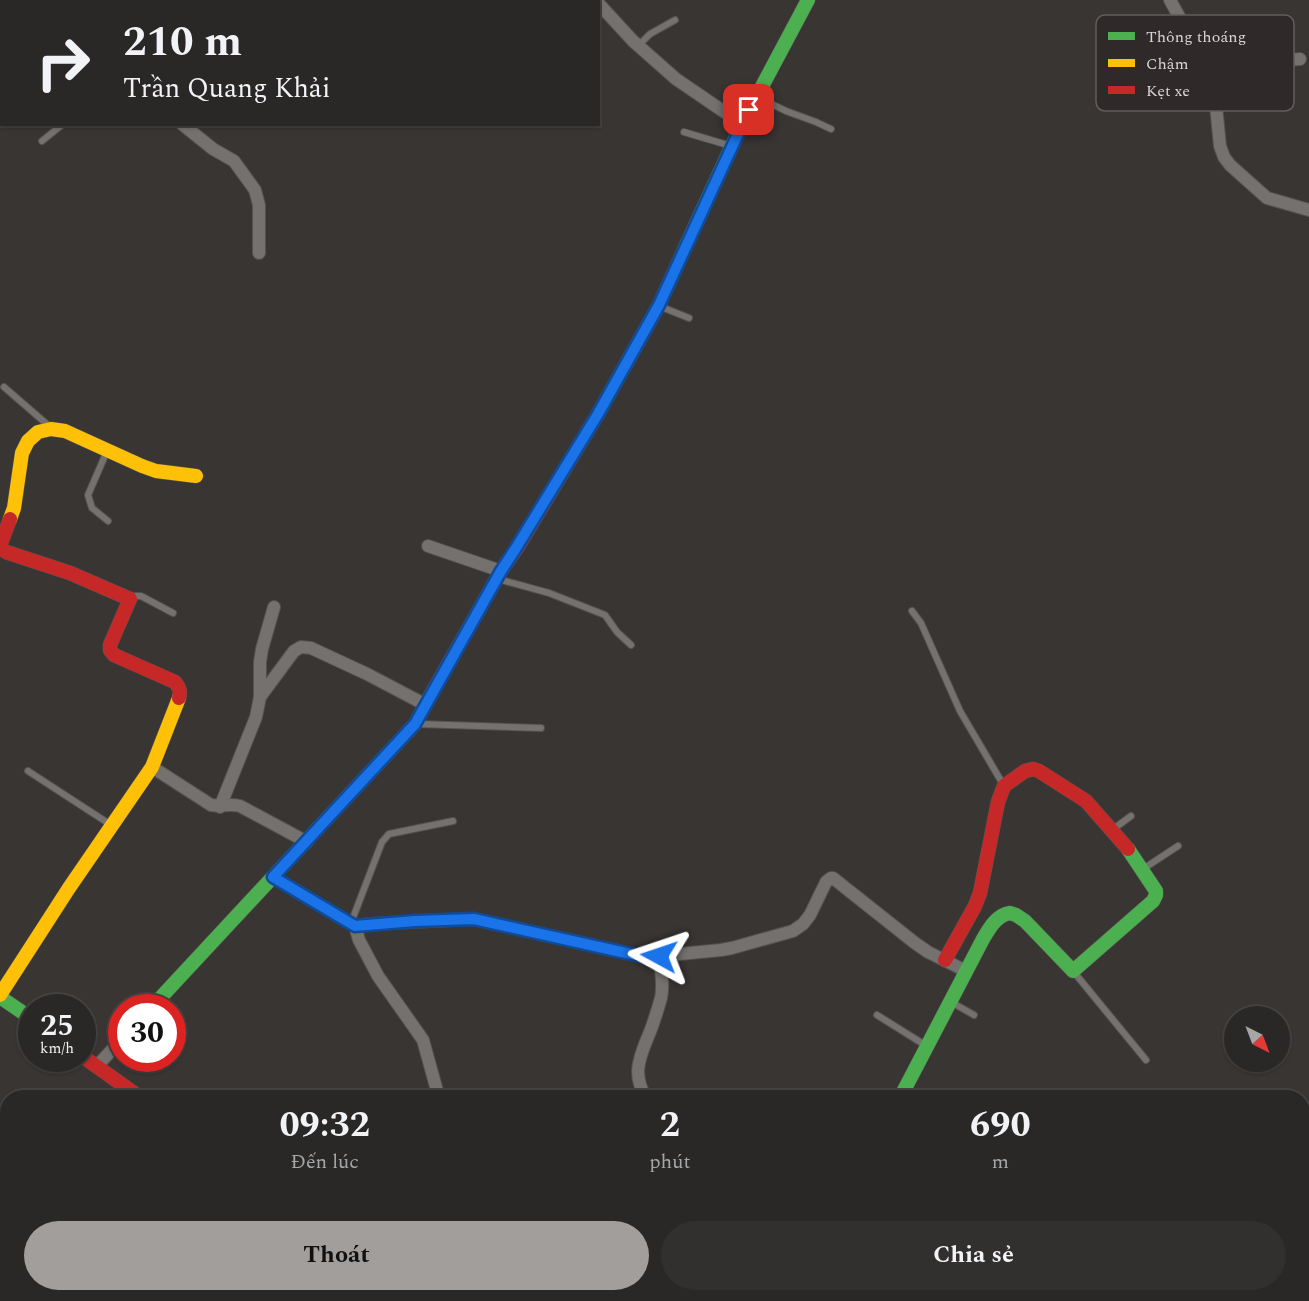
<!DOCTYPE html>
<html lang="vi">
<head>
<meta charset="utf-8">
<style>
	:root { --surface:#2a2826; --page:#32302e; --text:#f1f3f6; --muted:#a5a6a7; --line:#464443; --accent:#a19e9c }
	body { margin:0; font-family:Spectral,serif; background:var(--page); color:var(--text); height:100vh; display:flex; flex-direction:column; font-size:22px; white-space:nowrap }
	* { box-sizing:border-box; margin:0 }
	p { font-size:20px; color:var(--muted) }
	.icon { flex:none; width:33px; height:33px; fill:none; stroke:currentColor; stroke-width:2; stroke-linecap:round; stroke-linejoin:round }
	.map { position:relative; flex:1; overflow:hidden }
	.side { position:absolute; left:0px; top:1090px; width:1310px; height:212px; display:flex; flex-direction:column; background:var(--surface); border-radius:24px 24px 0 0; box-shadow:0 2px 4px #0004,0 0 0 2px var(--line) }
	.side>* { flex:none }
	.banner { position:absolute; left:0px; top:0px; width:600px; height:126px; box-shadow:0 2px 4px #0004,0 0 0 2px var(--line); background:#2a2826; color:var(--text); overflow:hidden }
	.needle { width:39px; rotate:138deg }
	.controls { position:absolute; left:1224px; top:1006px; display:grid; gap:12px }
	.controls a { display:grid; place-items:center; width:66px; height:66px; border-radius:50%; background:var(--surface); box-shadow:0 2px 4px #0004,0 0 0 2px var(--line); font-size:30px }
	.speed { position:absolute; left:18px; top:994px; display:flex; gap:12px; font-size:30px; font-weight:700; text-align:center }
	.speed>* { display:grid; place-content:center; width:78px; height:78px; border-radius:50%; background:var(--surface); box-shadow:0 2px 4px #0004,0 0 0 2px var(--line); line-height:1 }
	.speed small { font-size:15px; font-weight:400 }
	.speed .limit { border:9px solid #d22; background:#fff; color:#111 }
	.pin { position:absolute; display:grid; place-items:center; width:51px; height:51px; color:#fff; margin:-26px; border-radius:12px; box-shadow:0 3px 9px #0006 }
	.me { position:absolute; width:66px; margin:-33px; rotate:275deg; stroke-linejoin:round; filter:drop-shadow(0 0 4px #0008) }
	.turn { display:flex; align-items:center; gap:21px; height:126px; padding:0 24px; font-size:27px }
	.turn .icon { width:78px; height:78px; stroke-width:2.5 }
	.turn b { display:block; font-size:42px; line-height:51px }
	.eta { display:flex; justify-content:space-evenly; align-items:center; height:102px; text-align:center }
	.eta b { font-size:36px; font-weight:700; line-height:42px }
	.primary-button { display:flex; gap:12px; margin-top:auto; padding:12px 24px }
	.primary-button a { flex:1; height:69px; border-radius:36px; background:var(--accent); color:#111; font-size:24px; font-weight:700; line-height:69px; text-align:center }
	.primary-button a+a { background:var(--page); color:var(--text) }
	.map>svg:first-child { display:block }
</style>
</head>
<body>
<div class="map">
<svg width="1309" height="1301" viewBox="0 0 1309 1301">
	<rect width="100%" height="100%" fill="#383533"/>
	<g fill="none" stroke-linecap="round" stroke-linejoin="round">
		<!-- lane casing -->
		<g stroke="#545250" stroke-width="8">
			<g id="lane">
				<path d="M638,46L650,34L675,20"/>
				<path d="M757,97L786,111L816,122L831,129"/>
				<path d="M684,132L731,146"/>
				<path d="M42,141L63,124"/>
				<path d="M659,306L689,318"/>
				<path d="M4,387L49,426"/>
				<path d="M107,451L88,495L92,508L108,521"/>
				<path d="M498,579L549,593L605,615L617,632L631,645"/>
				<path d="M131,598L135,596H141L173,613"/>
				<path d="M912,611L921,623L960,711L1004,786"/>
				<path d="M418,724L541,728"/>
				<path d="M28,771L111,825"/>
				<path d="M1112,830L1131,816"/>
				<path d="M1143,869L1178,846"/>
				<path d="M351,923L382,842L389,834L453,821"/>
				<path d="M1073,971L1146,1060"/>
				<path d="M951,1002L974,1015"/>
				<path d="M877,1015L925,1045"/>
				<path d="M337,1301L343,1294"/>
			</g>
		</g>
		<!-- street casing -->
		<g stroke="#545250" stroke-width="14">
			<g id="street">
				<path d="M1170,0L1209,71L1214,86L1220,146L1224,157L1230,165L1267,198L1309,210"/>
				<path d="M261,2L262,0"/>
				<path d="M598,3L633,41L676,79L742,124"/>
				<path d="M1209,71L1249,63L1300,59"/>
				<path d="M182,124L213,149L234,161L255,190L259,205V253"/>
				<path d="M428,546L501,571"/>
				<path d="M260,697L294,651L301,647L311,648L367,674L426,705"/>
				<path d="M152,767L211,805C223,807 229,803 240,806L307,842"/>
				<path d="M220,807L256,717L260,697V662L262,649L274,607"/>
				<path d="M273,877L355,926L359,940L378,976L423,1040L439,1098"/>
				<path d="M355,926L371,924L474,919L636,955L659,956L721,950L732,948L793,931L803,924L810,915L826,882L831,878H833L915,943L928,952L966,971"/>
				<path d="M97,1066L122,1039"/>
				<path d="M646,1098C633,1076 638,1061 647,1039C653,1026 657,1012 661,998C664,984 661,970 659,956"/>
				<path d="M189,1301L195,1294"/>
				<path d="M783,1301L787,1294"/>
			</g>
		</g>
		<!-- fast casing -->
		<g stroke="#545250" stroke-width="15">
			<g id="fast">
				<path d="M684,250L742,124L808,0"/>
				<path d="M0,997L32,1019"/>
				<path d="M151,1008L415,724L433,691"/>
				<path d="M900,1098L983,939C990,927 997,915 1010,913L1016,915L1025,921L1073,971L1153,901L1156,895V891L1128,849"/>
				<path d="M0,1216L8,1209"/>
			</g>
		</g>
		<!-- slow casing -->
		<g stroke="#545250" stroke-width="15">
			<g id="slow">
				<path d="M10,519L14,508L22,453L28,441L38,432L51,429L65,431L142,466L156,471L196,476"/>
				<path d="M0,995L69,888L152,767L179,698"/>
			</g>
		</g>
		<!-- jam casing -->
		<g stroke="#545250" stroke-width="15">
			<g id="jam">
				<path d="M10,519L1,543V548L6,552L70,573L130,599L110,645V650L114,655L175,682C179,687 181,691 179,698"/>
				<path d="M433,691L501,571L517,548L598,414L659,305L684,250"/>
				<path d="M945,960L975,906L980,893L998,802L1004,786L1025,771L1033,769L1039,771L1086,801L1128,849"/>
				<path d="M82,1056L141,1098"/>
				<path d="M414,1294L423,1301"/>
			</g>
		</g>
		<!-- lane -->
		<use href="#lane" stroke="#74716f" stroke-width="6"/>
		<!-- street -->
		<use href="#street" stroke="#74716f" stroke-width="12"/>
		<!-- fast -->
		<use href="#fast" stroke="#4caf50" stroke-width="14"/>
		<!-- slow -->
		<use href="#slow" stroke="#ffc107" stroke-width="14"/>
		<!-- jam -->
		<use href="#jam" stroke="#c62828" stroke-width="14"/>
	</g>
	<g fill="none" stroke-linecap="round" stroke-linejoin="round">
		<!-- route casing -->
		<g stroke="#114b97" stroke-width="15">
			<path id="route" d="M659,956L636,955L617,951L474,919L415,921L355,926L273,877L415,724L501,571L516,548L598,414L659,305L749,110"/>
		</g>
		<!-- route -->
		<use href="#route" stroke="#1a73e8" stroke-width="10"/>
	</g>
	<!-- legend -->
	<rect x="1096" y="15" width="198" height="96" rx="9" fill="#2f2a29" stroke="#625e5d" stroke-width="1.5"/>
	<rect x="1108" y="32" width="27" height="8" fill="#4caf50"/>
	<rect x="1108" y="59" width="27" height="8" fill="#ffc107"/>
	<rect x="1108" y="86" width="27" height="8" fill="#c62828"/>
	<g font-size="16" fill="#d9d6d5">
		<text x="1146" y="42">Thông thoáng</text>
		<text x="1146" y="69">Chậm</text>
		<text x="1146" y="96">Kẹt xe</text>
	</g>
</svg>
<div class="controls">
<a><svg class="needle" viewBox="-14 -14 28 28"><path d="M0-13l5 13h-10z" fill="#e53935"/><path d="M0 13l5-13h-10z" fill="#a5a6a7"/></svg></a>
</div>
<div class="speed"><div>25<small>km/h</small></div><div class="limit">30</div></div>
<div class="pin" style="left:749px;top:110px;background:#d93025"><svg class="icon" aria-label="arrive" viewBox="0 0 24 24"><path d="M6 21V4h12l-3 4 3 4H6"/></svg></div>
<svg class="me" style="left:659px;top:956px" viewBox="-20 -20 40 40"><path d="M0-17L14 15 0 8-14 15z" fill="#1a73e8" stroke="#fff" stroke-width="4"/></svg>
<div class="banner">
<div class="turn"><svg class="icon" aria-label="right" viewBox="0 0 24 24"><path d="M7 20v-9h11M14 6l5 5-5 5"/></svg><div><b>210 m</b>Trần Quang Khải</div></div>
</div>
<section class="side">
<div class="eta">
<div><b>09:32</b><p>Đến lúc</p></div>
<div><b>2</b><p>phút</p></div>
<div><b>690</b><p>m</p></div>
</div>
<div class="primary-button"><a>Thoát</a><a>Chia sẻ</a></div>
</section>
</div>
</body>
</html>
